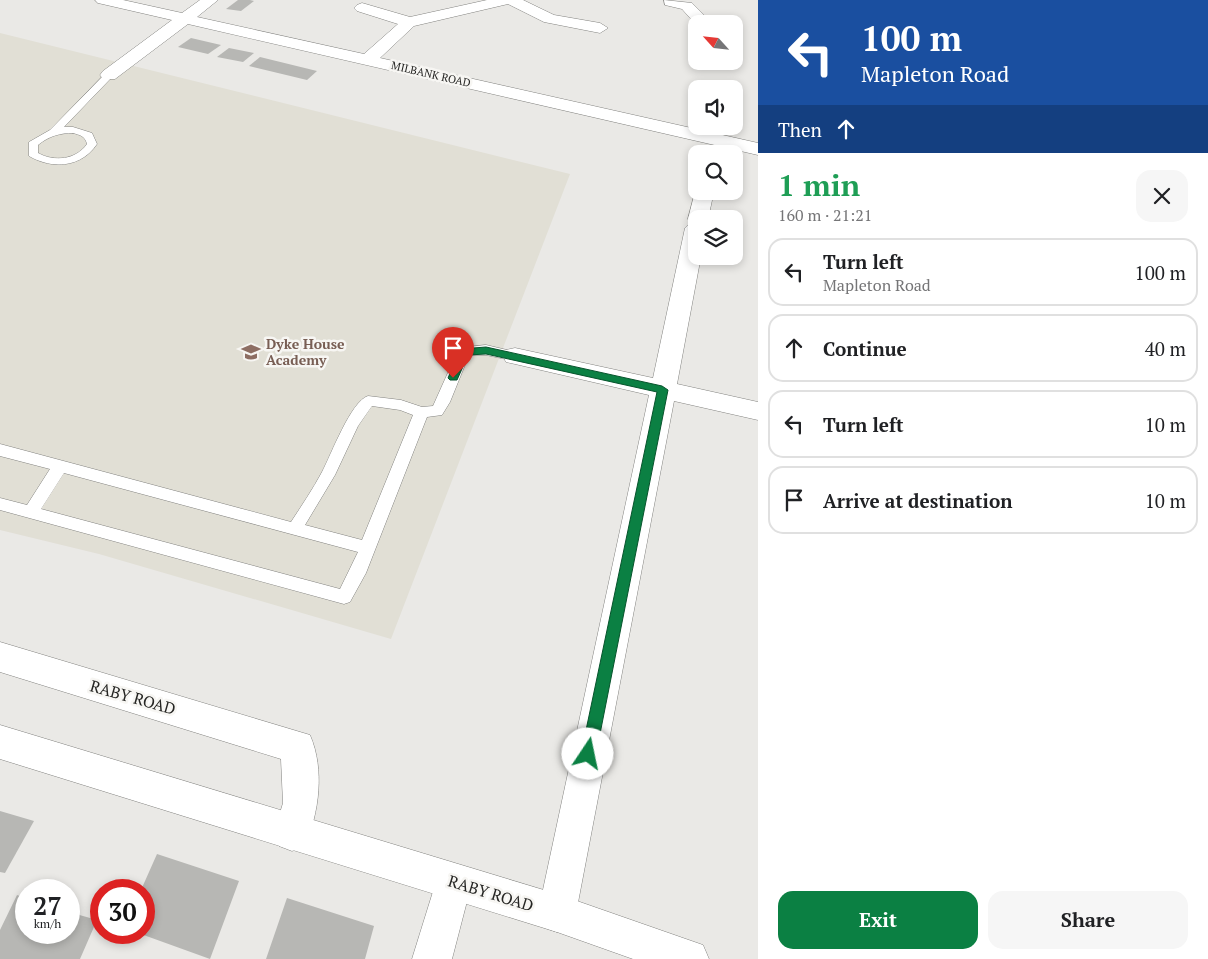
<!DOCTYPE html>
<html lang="en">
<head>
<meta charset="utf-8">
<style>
	:root { --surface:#fff; --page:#f6f6f6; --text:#202124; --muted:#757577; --line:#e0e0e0; --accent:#0b8043 }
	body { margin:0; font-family:"PT Serif",serif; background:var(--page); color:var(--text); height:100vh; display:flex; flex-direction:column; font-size:19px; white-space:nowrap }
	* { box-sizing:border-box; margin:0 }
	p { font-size:16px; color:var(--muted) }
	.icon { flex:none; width:28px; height:28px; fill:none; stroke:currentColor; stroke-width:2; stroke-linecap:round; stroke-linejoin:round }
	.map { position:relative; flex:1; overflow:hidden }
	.side { display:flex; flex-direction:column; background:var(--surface); width:450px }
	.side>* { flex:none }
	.hud { background:#1a4fa0; color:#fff; overflow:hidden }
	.needle { width:32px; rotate:297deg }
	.tools { position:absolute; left:688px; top:15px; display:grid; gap:10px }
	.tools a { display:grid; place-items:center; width:55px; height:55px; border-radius:10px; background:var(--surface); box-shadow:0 2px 8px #0003; font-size:25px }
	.speed { position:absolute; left:15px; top:879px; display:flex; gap:10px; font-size:25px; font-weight:700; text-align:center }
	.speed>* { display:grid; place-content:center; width:65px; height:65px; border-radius:50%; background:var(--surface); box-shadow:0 2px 8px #0003; line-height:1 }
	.speed small { font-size:12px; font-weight:400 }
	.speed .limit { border:8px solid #d22; background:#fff; color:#111 }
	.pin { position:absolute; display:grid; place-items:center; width:42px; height:42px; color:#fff; margin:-51px -21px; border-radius:50% 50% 50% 0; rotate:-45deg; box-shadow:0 0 5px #0007 }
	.pin .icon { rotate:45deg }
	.me { position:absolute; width:55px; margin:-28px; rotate:11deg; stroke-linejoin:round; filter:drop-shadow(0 0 4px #0008) }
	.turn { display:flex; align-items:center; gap:18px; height:105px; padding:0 20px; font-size:22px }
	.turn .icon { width:65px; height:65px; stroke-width:2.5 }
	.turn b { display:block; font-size:35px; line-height:42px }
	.then { display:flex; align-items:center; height:48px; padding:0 20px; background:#0003; gap:10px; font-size:19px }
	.round { display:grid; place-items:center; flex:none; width:52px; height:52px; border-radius:15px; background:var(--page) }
	.head { display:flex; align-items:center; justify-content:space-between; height:85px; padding:0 20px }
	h1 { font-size:30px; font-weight:600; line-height:38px; color:#1e9e55 }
	.primary-button { display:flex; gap:10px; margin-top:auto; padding:10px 20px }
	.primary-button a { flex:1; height:58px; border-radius:15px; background:var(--accent); color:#fff; font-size:20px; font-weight:600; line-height:58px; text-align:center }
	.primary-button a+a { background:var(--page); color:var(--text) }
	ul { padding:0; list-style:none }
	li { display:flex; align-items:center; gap:15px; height:68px; margin:0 10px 8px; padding:0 10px; border:2px solid var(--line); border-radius:15px }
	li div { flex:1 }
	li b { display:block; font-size:19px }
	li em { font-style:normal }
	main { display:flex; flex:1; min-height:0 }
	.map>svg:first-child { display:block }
</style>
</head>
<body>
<main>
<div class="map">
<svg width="758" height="959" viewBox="0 0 758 959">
	<rect width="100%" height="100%" fill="#eae9e6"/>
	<!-- built -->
	<path fill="#e1dfd5" d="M0,33L570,174L391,639L99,554L0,530Z"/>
	<!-- building -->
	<g fill="#b7b7b4">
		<path d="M238,0H250L254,1L241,11L226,9Z"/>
		<path d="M191,38L221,45L208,54L178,47Z"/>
		<path d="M229,48L254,53L243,62L217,57Z"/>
		<path d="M260,57L317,71L307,80L249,66Z"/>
		<path d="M0,811L34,821L5,873L0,872Z"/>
		<path d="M157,854L239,881L210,959L138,933L144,932V890H141Z"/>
		<path d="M17,895L26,898V932H69V912L97,920L80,959H0V930Z"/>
		<path d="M287,898L374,926L365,959H266Z"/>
	</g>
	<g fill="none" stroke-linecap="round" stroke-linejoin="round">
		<!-- service casing -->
		<g stroke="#838380" stroke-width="1">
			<g id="service">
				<path d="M106,73L114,75L64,127H73L92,133L97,144C82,167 53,170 29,156V142L50,130ZM73,133C80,135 85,136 87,144C76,160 54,162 38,153V145C49,136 60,133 73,133Z"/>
				<path d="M486,345L520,353L522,356L515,361L486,355H469L450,402L442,415L427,417L366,573L350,602L344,604L0,510V498L27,505L50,469L0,456V444L291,522C302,505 313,489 322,472C331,455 351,401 368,396L401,400L422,407L433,406L459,348ZM372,406L400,410L413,415L362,540L305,525L335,475L358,426ZM64,473L358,552L340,589L41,509Z"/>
			</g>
		</g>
		<!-- minor casing -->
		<g stroke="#838380" stroke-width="1">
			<g id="minor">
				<path d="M95,0H123L182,13L200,0H218L197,17L364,54L398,24L357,11L354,8L357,5L362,3L410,17L487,0H523L554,15L600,23L608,28L600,33L544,22L508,4L414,26L380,58L758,143V155L188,24L115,79H103L100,75L103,71L172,20L98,3Z"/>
				<path d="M664,0L692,3L704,15L696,20L690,18L682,9L665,5Z"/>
				<path d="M696,188V191H714L708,219H696V256H701L677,384L758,402V420L674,401L576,913L571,927L557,932L543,927L538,913L649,395L515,364L506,362L503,356L506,350L515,348L653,378L685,228L690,223L688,219Z"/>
				<path d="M0,642L310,735C325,770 319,812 305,846L292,851L279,846L274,833L283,803L281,759L0,672Z"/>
				<path d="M453,863L466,869L472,882L452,959H412L440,869Z"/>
			</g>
		</g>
		<!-- tertiary casing -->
		<g stroke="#838380" stroke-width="1">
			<path id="tertiary" d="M0,725L557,894L703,945L709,959H633L557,932L0,759Z"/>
		</g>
		<!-- service -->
		<use href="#service" fill="#fff" fill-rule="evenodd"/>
		<!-- minor -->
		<use href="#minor" fill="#fff" fill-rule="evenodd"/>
		<!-- tertiary -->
		<use href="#tertiary" fill="#fff" fill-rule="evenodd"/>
	</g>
	<!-- route -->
	<path fill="#0b8043" stroke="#07532c" d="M486,347L662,386L668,390L596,754L594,759L588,761L583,759L581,754L657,392L486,354L468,355L457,380H450L448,378L461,349Z"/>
	<!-- icons -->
	<defs>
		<g id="school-bare" transform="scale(1.5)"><path d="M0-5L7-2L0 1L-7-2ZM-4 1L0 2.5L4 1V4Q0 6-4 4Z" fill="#8d6e63" stroke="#f7f6f3" stroke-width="2.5" paint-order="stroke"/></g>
	</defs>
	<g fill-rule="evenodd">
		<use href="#school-bare" x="251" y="352"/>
	</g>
	<g text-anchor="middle" stroke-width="5" stroke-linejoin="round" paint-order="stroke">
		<!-- far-street labels -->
		<g font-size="11" fill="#252523" stroke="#f7f6f3">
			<text transform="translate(431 74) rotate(13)" y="4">MILBANK ROAD</text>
		</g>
		<!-- education labels -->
		<g font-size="14" font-weight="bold" fill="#785e54" stroke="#f7f6f3" text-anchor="start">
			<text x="266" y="349">Dyke House<tspan x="266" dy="16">Academy</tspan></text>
		</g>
		<!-- near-street labels -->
		<g font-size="16" fill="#252523" stroke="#f7f6f3">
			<text transform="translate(133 697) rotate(16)" y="6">RABY ROAD</text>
			<text transform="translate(491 893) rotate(17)" y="6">RABY ROAD</text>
		</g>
	</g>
</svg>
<div class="tools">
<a><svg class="needle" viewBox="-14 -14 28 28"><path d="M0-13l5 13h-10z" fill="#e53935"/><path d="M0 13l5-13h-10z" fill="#757577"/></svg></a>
<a><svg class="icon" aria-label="sound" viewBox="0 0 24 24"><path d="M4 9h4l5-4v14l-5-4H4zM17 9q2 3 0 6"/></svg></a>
<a><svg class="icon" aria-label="search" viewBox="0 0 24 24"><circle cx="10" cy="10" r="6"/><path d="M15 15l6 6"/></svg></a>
<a><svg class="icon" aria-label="layers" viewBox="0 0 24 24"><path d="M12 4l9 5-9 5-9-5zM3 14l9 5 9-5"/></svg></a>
</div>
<div class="speed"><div>27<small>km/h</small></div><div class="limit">30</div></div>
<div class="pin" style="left:453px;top:378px;background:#d93025"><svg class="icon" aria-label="arrive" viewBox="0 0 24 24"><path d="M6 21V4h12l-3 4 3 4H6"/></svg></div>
<svg class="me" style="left:588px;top:754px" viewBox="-20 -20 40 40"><circle r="19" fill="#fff"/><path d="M0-13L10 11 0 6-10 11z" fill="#0b8043"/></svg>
</div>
<section class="side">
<div class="hud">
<div class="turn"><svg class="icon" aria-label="left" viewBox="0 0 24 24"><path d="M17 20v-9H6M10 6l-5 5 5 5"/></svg><div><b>100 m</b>Mapleton Road</div></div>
<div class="then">Then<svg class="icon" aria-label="ahead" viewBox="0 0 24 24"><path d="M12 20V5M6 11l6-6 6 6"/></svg></div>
</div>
<div class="head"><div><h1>1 min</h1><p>160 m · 21:21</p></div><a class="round"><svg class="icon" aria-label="close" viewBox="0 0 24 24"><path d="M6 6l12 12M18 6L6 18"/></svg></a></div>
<ul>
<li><svg class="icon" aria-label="left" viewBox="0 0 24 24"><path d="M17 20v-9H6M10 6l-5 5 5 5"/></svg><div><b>Turn left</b><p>Mapleton Road</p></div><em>100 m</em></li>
<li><svg class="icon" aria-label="ahead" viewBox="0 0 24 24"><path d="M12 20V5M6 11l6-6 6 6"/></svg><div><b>Continue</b></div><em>40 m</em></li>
<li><svg class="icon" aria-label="left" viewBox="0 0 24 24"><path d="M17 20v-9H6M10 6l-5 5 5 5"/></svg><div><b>Turn left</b></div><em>10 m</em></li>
<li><svg class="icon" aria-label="arrive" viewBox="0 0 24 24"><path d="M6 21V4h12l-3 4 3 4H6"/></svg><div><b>Arrive at destination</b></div><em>10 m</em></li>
</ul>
<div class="primary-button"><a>Exit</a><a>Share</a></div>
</section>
</main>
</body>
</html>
